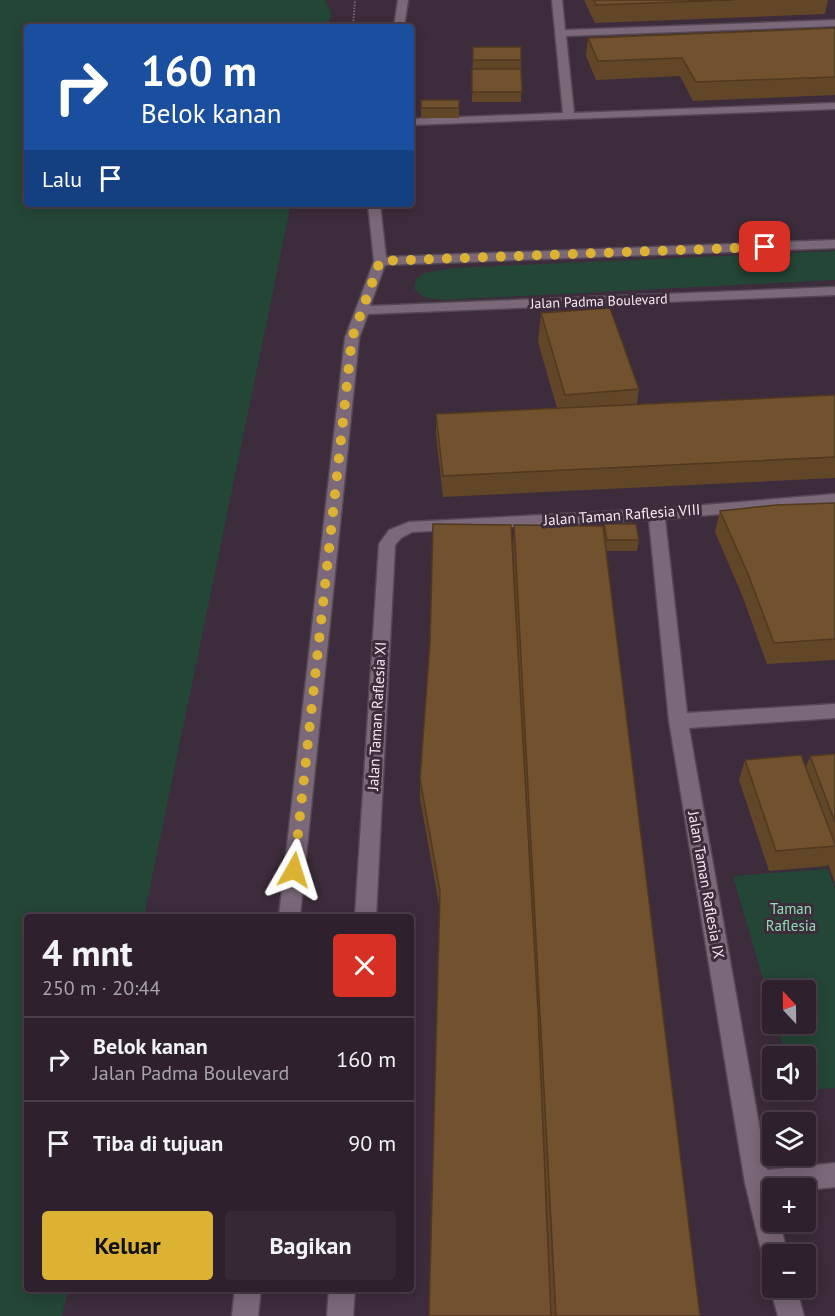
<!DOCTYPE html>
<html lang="id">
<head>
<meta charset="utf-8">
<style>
	:root { --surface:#2e212d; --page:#362935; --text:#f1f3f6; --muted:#a7a3aa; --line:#493e49; --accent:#dcb233 }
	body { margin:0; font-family:"PT Sans",sans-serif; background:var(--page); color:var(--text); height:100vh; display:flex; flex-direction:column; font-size:22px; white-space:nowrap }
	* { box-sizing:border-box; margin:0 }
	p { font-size:20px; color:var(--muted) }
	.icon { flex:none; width:33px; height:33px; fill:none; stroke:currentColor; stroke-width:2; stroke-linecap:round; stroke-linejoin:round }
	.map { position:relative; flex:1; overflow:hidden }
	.side { position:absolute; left:24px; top:914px; width:390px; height:378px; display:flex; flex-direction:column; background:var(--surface); border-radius:6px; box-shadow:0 3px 15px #0003,0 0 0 2px var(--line) }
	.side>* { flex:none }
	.guide { position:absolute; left:24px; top:24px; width:390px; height:183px; border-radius:6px; box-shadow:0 3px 15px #0003,0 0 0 2px var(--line); background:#1a4fa0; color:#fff; overflow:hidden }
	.needle { width:39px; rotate:338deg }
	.tools { position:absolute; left:762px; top:980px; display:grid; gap:12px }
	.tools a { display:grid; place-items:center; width:54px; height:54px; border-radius:6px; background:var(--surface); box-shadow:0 3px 15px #0003,0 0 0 2px var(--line); font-size:30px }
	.pin { position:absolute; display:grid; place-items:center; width:51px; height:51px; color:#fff; margin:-26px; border-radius:12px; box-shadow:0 3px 9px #0006 }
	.me { position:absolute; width:66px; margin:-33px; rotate:6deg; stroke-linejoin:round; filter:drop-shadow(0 0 4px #0008) }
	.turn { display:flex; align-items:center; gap:21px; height:126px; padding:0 18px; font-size:27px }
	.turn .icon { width:78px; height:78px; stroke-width:2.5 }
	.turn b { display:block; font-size:42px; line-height:51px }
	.then { display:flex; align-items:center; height:57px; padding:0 18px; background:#0003; gap:12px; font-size:22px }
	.round { display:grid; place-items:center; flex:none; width:63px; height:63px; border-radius:6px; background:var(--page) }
	.summary { display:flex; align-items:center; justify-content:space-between; height:102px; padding:0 18px }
	h1 { font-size:36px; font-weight:600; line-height:45px }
	.cta { display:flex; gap:12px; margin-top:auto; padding:12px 18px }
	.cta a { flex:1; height:69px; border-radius:6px; background:var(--accent); color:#111; font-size:24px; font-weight:600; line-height:69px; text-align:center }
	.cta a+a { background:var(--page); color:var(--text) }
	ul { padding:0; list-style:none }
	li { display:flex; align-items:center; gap:18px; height:84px; padding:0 18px; border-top:2px solid var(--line) }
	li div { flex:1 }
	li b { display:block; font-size:22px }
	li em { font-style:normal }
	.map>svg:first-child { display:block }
</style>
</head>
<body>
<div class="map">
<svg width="835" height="1316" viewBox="0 0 835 1316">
	<rect width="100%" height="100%" fill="#3d2c3c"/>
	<!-- green -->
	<g fill="#244636">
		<path d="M0,0H325L331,13L328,27H27V204H291L144,916H27V1288L68,1289L62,1316H0Z"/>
		<path d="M835,251V280L442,300L424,297L414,289L416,279L424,273L453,268Z"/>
		<path d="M828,869L835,889V1088L796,1091L806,1089V1056H786L776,1023H806V990H772V1010L733,876Z"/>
	</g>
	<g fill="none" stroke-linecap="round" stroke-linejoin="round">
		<!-- minor casing -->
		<g stroke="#554855" stroke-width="3">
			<g id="minor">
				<path d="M398,0H408L404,27H394Z"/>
				<path d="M552,0H562L565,30L835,20V26L566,36L574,113L835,103V109L411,125V119L563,113Z"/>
				<path d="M368,204H380L386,257L835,240V248L385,265L370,306L835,287V295L368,314L359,338L300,916H279L345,338L374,261Z"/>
				<path d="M835,494V504L665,519L687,713L835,704V718L689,728L767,1170L835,1163V1187L806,1190V1188H772V1221H779L788,1254H772V1266L766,1263L762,1254L745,1183L669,721L649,520L412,532L401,538L395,545L376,916H355L379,544L389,530L409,522L656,509Z"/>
				<path d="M772,1281V1287H796L804,1316H778L770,1287Z"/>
				<path d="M235,1288H261L258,1316H232Z"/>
				<path d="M329,1288H355L353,1316H327Z"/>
			</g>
		</g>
		<!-- path -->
		<path stroke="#756674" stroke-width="2" stroke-dasharray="1.5 1.5" stroke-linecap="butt" d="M353,27L355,0"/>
		<!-- minor -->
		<use href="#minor" fill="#7b6879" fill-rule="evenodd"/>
	</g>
	<!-- wall -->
	<g fill="#624628">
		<path d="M584,0H828L825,14L595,23Z"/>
		<path d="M835,28V95L693,101L680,76L596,80L586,56L588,38Z"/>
		<path d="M473,47L521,60V102H472Z"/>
		<rect x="421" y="100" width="38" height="18"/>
		<path d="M541,313L639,389L637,404L835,395V478L443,497L436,435V414L557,408L538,342Z"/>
		<path d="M835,503V660L767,664L742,595L715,532L720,511Z"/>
		<path d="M604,524L639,540L637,551H606L700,1316H551L440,910L420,799V779L520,701L513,546L514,525L604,529Z"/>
		<path d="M835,754V883L828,864L827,866L769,871L739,780L745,760L806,767L810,756Z"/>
	</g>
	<!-- building -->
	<g fill="#72512e" stroke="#503920" stroke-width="1.5">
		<path d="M594,0H734L596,5Z"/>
		<path d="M835,28V77L696,82L682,58L598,61L588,38Z"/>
		<rect x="473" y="47" width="48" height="13"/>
		<path d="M472,69H521L522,92H472Z"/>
		<rect x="421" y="100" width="38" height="8"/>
		<path d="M610,308L639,389L565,395L541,313Z"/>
		<path d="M835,395V457L443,476L436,414Z"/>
		<path d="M835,503V639L774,643L748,574L720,511L776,505Z"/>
		<path d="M433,524L511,525L538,1011L551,1316H429L440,891L420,779L430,642Z"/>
		<path d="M604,524H636L639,540H607Z"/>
		<path d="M514,525L603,526L700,1316H556Z"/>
		<path d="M835,754V822L810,756Z"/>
		<path d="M801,755L835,844V846L776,851L745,760Z"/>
	</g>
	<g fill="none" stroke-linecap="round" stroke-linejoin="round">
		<!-- route -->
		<path stroke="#dcb233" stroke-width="10" stroke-dasharray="0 18" d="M294,870L352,338L380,261L765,247"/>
	</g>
	<g text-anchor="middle" stroke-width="6" stroke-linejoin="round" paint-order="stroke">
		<!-- far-street labels -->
		<g font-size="14" fill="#f4e9f3" stroke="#3d2c3c">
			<text transform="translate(599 301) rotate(-2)" y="5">Jalan Padma Boulevard</text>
		</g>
		<!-- street labels -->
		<g font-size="15" fill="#f4e9f3" stroke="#3d2c3c">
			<text transform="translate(622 515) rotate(-4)" y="5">Jalan Taman Raflesia VIII</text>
			<text transform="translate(377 716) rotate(-87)" y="5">Jalan Taman Raflesia XI</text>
			<text transform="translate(706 885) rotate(80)" y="5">Jalan Taman Raflesia IX</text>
		</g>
		<!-- park labels -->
		<g font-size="15" fill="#8fdfb8" stroke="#3d2c3c">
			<text x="791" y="914">Taman<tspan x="791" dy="17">Raflesia</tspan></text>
		</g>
	</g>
</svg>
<div class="tools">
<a><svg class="needle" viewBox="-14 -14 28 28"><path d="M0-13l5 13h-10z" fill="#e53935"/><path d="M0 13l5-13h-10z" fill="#a7a3aa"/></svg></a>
<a><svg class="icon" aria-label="sound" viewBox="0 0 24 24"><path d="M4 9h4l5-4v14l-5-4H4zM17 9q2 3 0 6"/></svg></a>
<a><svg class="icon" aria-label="layers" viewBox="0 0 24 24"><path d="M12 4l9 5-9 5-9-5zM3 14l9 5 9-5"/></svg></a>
<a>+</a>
<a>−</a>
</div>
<div class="pin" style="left:765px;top:247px;background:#d93025"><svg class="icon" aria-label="arrive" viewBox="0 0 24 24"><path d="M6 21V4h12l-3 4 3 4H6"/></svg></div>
<svg class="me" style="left:294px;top:870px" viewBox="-20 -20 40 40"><path d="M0-17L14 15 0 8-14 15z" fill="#dcb233" stroke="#fff" stroke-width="4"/></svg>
<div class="guide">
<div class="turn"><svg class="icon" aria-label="right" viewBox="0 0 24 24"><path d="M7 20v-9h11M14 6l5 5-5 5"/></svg><div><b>160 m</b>Belok kanan</div></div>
<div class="then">Lalu<svg class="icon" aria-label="arrive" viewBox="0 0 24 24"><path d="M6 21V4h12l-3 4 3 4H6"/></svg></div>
</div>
<section class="side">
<div class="summary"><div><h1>4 mnt</h1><p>250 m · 20:44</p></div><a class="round" style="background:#d93025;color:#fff"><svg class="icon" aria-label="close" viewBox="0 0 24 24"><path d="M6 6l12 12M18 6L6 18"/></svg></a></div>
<ul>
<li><svg class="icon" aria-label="right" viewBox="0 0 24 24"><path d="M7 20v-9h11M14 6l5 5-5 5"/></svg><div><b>Belok kanan</b><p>Jalan Padma Boulevard</p></div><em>160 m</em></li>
<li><svg class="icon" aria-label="arrive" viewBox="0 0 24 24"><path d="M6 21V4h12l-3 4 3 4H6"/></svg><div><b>Tiba di tujuan</b></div><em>90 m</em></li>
</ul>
<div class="cta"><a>Keluar</a><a>Bagikan</a></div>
</section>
</div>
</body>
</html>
